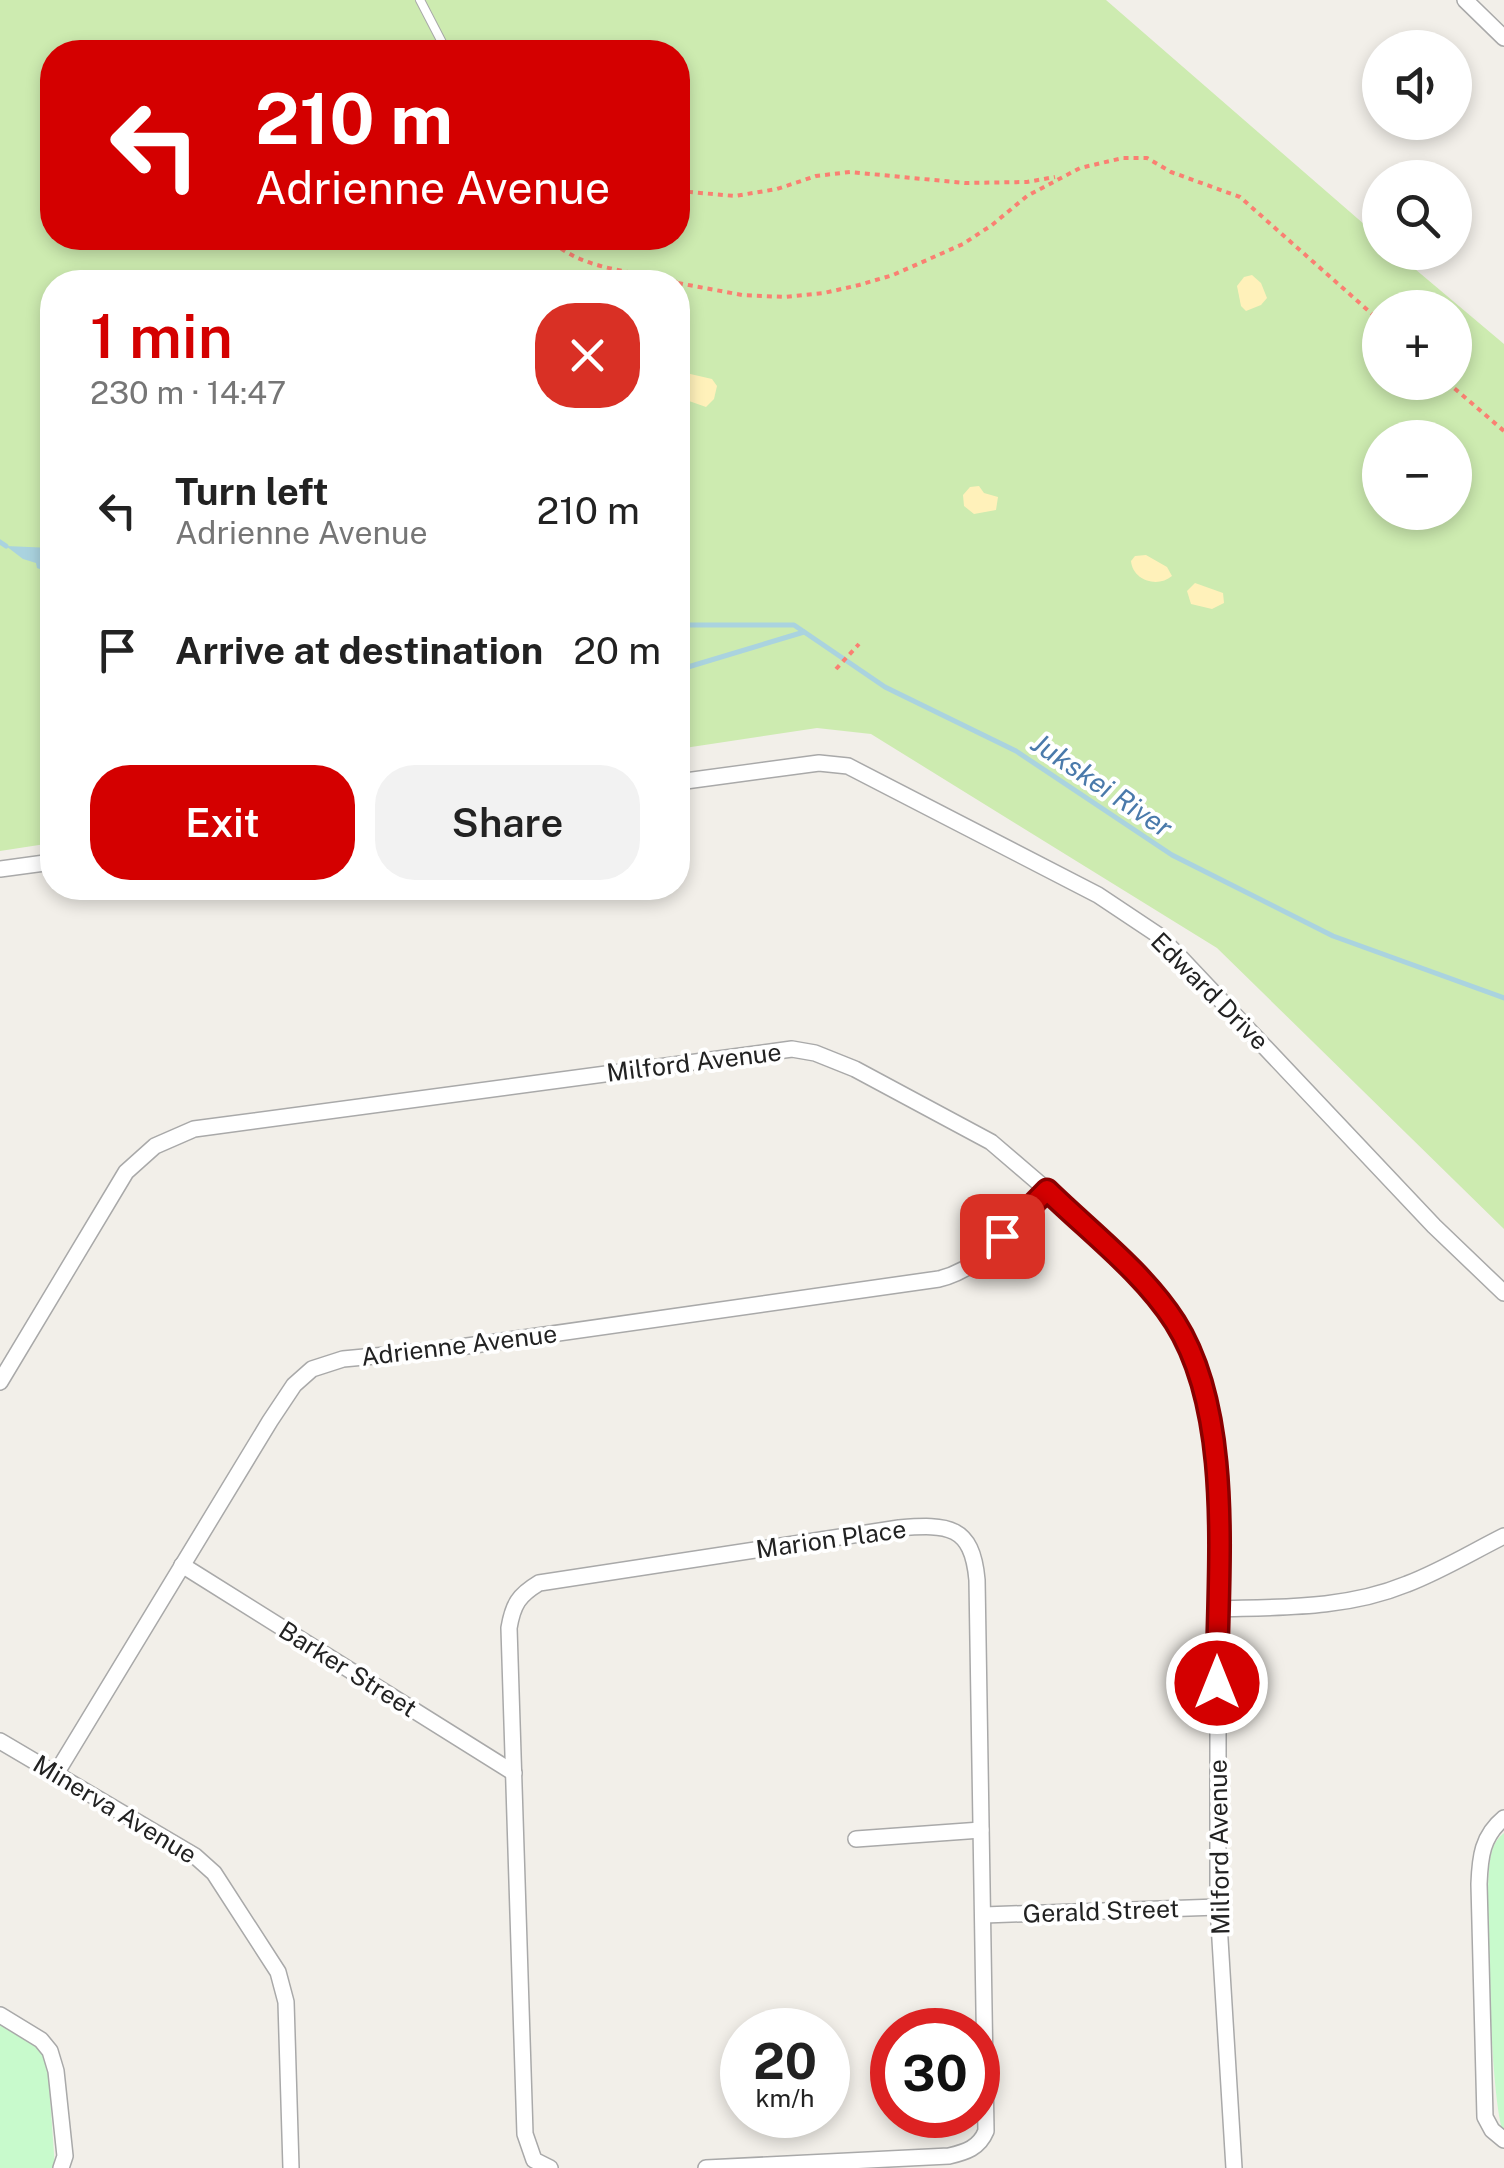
<!DOCTYPE html>
<html lang="en">
<head>
<meta charset="utf-8">
<style>
	:root { --surface:#fff; --page:#f2f2f2; --text:#222; --muted:#767676; --accent:#d40000 }
	body { margin:0; font-family:"Public Sans",sans-serif; background:var(--page); color:var(--text); height:100vh; display:flex; flex-direction:column; font-size:38px; white-space:nowrap }
	* { box-sizing:border-box; margin:0 }
	p { font-size:32px; color:var(--muted) }
	.icon { flex:none; width:55px; height:55px; fill:none; stroke:currentColor; stroke-width:2; stroke-linecap:round; stroke-linejoin:round }
	.map { position:relative; flex:1; overflow:hidden }
	.panel { position:absolute; left:40px; top:270px; width:650px; height:630px; display:flex; flex-direction:column; background:var(--surface); border-radius:40px; box-shadow:0 5px 15px #0003 }
	.panel>* { flex:none }
	.guide { position:absolute; left:40px; top:40px; width:650px; height:210px; border-radius:40px; box-shadow:0 5px 15px #0003; background:#d40000; color:#fff; overflow:hidden }
	.fabs { position:absolute; left:1362px; top:30px; display:grid; gap:20px }
	.fabs a { display:grid; place-items:center; width:110px; height:110px; border-radius:50%; background:var(--surface); box-shadow:0 5px 15px #0003; font-size:50px }
	.speed { position:absolute; left:720px; top:2008px; display:flex; gap:20px; font-size:50px; font-weight:700; text-align:center }
	.speed>* { display:grid; place-content:center; width:130px; height:130px; border-radius:50%; background:var(--surface); box-shadow:0 5px 15px #0003; line-height:1 }
	.speed small { font-size:25px; font-weight:400 }
	.speed .limit { border:15px solid #d22; background:#fff; color:#111 }
	.pin { position:absolute; display:grid; place-items:center; width:85px; height:85px; color:#fff; margin:-42px; border-radius:20px; box-shadow:0 5px 15px #0006 }
	.me { position:absolute; width:110px; margin:-55px; rotate:0deg; stroke-linejoin:round; filter:drop-shadow(0 0 8px #0008) }
	.turn { display:flex; align-items:center; gap:35px; height:210px; padding:0 50px; font-size:45px }
	.turn .icon { width:130px; height:130px; stroke-width:2.5 }
	.turn b { display:block; font-size:70px; line-height:85px }
	.round { display:grid; place-items:center; flex:none; width:105px; height:105px; border-radius:40px; background:var(--page) }
	.head { display:flex; align-items:center; justify-content:space-between; height:170px; padding:0 50px }
	h1 { font-size:60px; font-weight:600; line-height:75px; color:var(--accent) }
	.primary-button { display:flex; gap:20px; margin-top:auto; padding:20px 50px }
	.primary-button a { flex:1; height:115px; border-radius:40px; background:var(--accent); color:#fff; font-size:40px; font-weight:600; line-height:115px; text-align:center }
	.primary-button a+a { background:var(--page); color:var(--text) }
	ul { padding:0; list-style:none }
	li { display:flex; align-items:center; gap:30px; height:140px; padding:0 50px }
	li div { flex:1 }
	li b { display:block; font-size:38px }
	li em { font-style:normal }
	.map>svg:first-child { display:block }
</style>
</head>
<body>
<div class="map">
<svg width="1504" height="2168" viewBox="0 0 1504 2168">
	<rect width="100%" height="100%" fill="#f2efe9"/>
	<!-- grass -->
	<path fill="#cdebb0" fill-rule="evenodd" d="M0,0H1106L1380,238V252L1396,253L1504,344V1229L1217,948L871,734L817,728L678,749V282H52V843L0,851ZM52,52H678V238H52ZM1380,308H1455V382H1380ZM1380,438H1455V512H1380Z"/>
	<!-- sand -->
	<g fill="#fff1ba">
		<path d="M1252,275L1261,283L1267,298L1261,305L1246,311L1241,306L1237,286L1244,277Z"/>
		<path d="M686,373L712,379L717,386L714,399L706,407L689,401L678,405V375Z"/>
		<path d="M979,486L984,493L998,497L996,510L974,514L964,506L963,495L970,487Z"/>
		<path d="M1146,555L1167,567L1172,576C1158,588 1133,581 1131,561L1135,556Z"/>
		<path d="M1195,583L1223,593L1224,603L1212,609L1191,604L1187,591Z"/>
	</g>
	<!-- park -->
	<g fill="#c8facc">
		<path d="M1504,1833V2133C1491,2114 1484,1891 1490,1860C1492,1848 1495,1840 1504,1833Z"/>
		<path d="M0,2025L41,2050L48,2068L55,2168H0Z"/>
	</g>
	<!-- water -->
	<path fill="#aad3df" d="M6,546L52,548V568L45,571L37,568L36,563L23,559Z"/>
	<g fill="none" stroke-linecap="round" stroke-linejoin="round">
		<!-- stream -->
		<g stroke="#aad3df" stroke-width="5">
			<path d="M0,542L6,546"/>
			<path d="M681,625H794L885,687L1016,751L1172,855L1333,936L1504,998"/>
			<path d="M678,670L804,632"/>
		</g>
		<!-- service casing -->
		<g stroke="#a9a9a9" stroke-width="10">
			<path id="service" d="M420,0L447,52"/>
		</g>
		<!-- minor casing -->
		<g stroke="#a9a9a9" stroke-width="18">
			<g id="minor">
				<path d="M1465,0L1504,38"/>
				<path d="M678,782L819,763L848,766L1098,895L1158,935L1176,953L1434,1226L1504,1293"/>
				<path d="M0,869L52,862"/>
				<path d="M0,1382L126,1172L155,1146L194,1129L792,1049L815,1053L855,1069L991,1142L1047,1190L1156,1297L1187,1342L1200,1375L1209,1405L1215,1458L1218,1547V1907L1234,2168"/>
				<path d="M182,1565L514,1773"/>
				<path d="M1217,1609C1282,1607 1346,1609 1407,1584C1441,1571 1472,1552 1504,1536"/>
				<path d="M0,1741L195,1856L214,1873L278,1972L286,2002L291,2168"/>
				<path d="M57,1772L270,1421L294,1385L312,1369L343,1359L439,1350L939,1279C985,1268 1015,1224 1047,1190"/>
				<path d="M1504,1818C1482,1836 1480,1857 1479,1884L1485,2117L1492,2130L1504,2140"/>
				<path d="M856,1839L981,1830"/>
				<path d="M984,1915L1218,1907"/>
				<path d="M0,2015L41,2040L50,2051L56,2071L65,2156L61,2168"/>
				<path d="M550,2168L534,2160L525,2134L509,1628C513,1604 519,1595 539,1583L899,1528C948,1524 972,1525 977,1580L986,2131C979,2148 966,2152 949,2156L706,2168"/>
			</g>
		</g>
		<!-- path -->
		<g stroke="#fa8072" stroke-width="4" stroke-dasharray="5 5" stroke-linecap="butt">
			<path d="M678,191L735,196L777,189L816,176L850,172L965,183L1027,182L1055,177"/>
			<path d="M544,238C556,245 568,254 580,259C611,272 645,273 677,282"/>
			<path d="M678,283L742,295L785,297L824,293L859,285L893,275L963,244L992,225L1027,196L1080,168L1123,158H1147L1171,172L1240,197L1380,321"/>
			<path d="M1447,382L1504,431"/>
			<path d="M836,669L859,644"/>
		</g>
		<!-- service -->
		<use href="#service" stroke="#fff" stroke-width="8"/>
		<!-- minor -->
		<use href="#minor" stroke="#fff" stroke-width="15"/>
	</g>
	<g fill="none" stroke-linecap="round" stroke-linejoin="round">
		<!-- route casing -->
		<g stroke="#8a0000" stroke-width="25">
			<path id="route" d="M1002,1236L1047,1190C1090,1232 1143,1272 1175,1322C1235,1416 1217,1575 1217,1683"/>
		</g>
		<!-- route -->
		<use href="#route" stroke="#d40000" stroke-width="18"/>
	</g>
	<g text-anchor="middle" stroke-width="8" stroke-linejoin="round" paint-order="stroke">
		<!-- street labels -->
		<g font-size="25" fill="#222" stroke="#fff">
			<text transform="translate(1210 991) rotate(45)" y="9">Edward Drive</text>
			<text transform="translate(694 1062) rotate(-7)" y="9">Milford Avenue</text>
			<text transform="translate(459 1345) rotate(-7)" y="9">Adrienne Avenue</text>
			<text transform="translate(831 1539) rotate(-8)" y="9">Marion Place</text>
			<text transform="translate(348 1669) rotate(32)" y="9">Barker Street</text>
			<text transform="translate(115 1809) rotate(31)" y="9">Minerva Avenue</text>
			<text transform="translate(1219 1847) rotate(-91)" y="9">Milford Avenue</text>
			<text transform="translate(1101 1911) rotate(-2)" y="9">Gerald Street</text>
		</g>
		<!-- water labels -->
		<g font-size="28" font-style="italic" fill="#4a7aab" stroke="#fff">
			<text transform="translate(1102 785) rotate(34)" y="10">Jukskei River</text>
		</g>
	</g>
</svg>
<div class="fabs">
<a><svg class="icon" aria-label="sound" viewBox="0 0 24 24"><path d="M4 9h4l5-4v14l-5-4H4zM17 9q2 3 0 6"/></svg></a>
<a><svg class="icon" aria-label="search" viewBox="0 0 24 24"><circle cx="10" cy="10" r="6"/><path d="M15 15l6 6"/></svg></a>
<a>+</a>
<a>−</a>
</div>
<div class="speed"><div>20<small>km/h</small></div><div class="limit">30</div></div>
<div class="pin" style="left:1002px;top:1236px;background:#d93025"><svg class="icon" aria-label="arrive" viewBox="0 0 24 24"><path d="M6 21V4h12l-3 4 3 4H6"/></svg></div>
<svg class="me" style="left:1217px;top:1683px" viewBox="-20 -20 40 40"><circle r="17" fill="#d40000" stroke="#fff" stroke-width="3"/><path d="M0-11L8 9 0 5-8 9z" fill="#fff"/></svg>
<div class="guide">
<div class="turn"><svg class="icon" aria-label="left" viewBox="0 0 24 24"><path d="M17 20v-9H6M10 6l-5 5 5 5"/></svg><div><b>210 m</b>Adrienne Avenue</div></div>
</div>
<section class="panel">
<div class="head"><div><h1>1 min</h1><p>230 m · 14:47</p></div><a class="round" style="background:#d93025;color:#fff"><svg class="icon" aria-label="close" viewBox="0 0 24 24"><path d="M6 6l12 12M18 6L6 18"/></svg></a></div>
<ul>
<li><svg class="icon" aria-label="left" viewBox="0 0 24 24"><path d="M17 20v-9H6M10 6l-5 5 5 5"/></svg><div><b>Turn left</b><p>Adrienne Avenue</p></div><em>210 m</em></li>
<li><svg class="icon" aria-label="arrive" viewBox="0 0 24 24"><path d="M6 21V4h12l-3 4 3 4H6"/></svg><div><b>Arrive at destination</b></div><em>20 m</em></li>
</ul>
<div class="primary-button"><a>Exit</a><a>Share</a></div>
</section>
</div>
</body>
</html>
